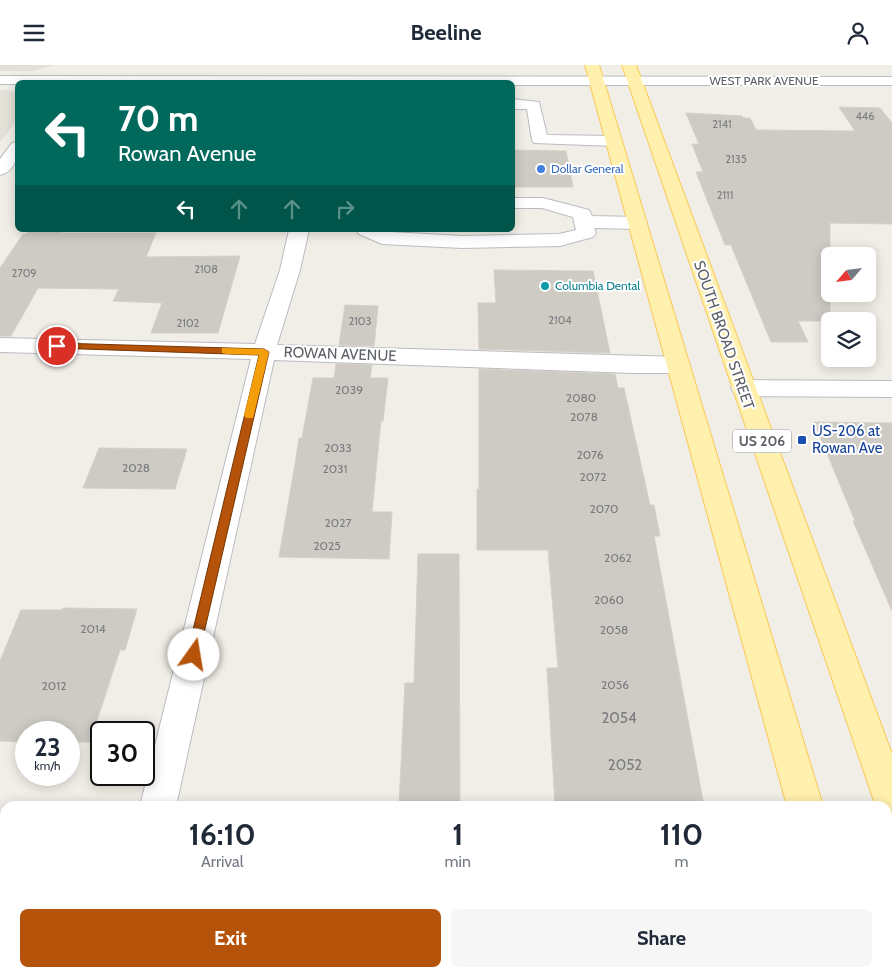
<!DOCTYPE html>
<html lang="en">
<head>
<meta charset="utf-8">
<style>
	:root { --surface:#fff; --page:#f6f6f7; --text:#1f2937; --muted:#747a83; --accent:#b45309 }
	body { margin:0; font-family:Cabin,sans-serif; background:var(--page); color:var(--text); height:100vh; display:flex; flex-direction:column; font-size:19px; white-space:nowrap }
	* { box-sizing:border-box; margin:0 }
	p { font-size:16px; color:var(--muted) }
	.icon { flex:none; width:28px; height:28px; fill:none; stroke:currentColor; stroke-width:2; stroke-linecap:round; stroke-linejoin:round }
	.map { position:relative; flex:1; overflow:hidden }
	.sheet { position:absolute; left:0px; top:736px; width:892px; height:176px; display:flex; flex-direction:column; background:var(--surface); border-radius:15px 15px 0 0; box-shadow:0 2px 12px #0003 }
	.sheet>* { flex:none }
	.guide { position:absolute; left:15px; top:15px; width:500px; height:152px; border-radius:8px; box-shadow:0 2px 12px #0003; background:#00695c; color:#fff; overflow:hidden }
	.needle { width:32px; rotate:242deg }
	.fabs { position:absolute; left:821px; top:182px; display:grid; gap:10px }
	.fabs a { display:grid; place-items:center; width:55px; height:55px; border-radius:8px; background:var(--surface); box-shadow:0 2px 12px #0003; font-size:25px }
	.speed { position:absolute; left:15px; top:656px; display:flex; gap:10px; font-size:25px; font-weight:700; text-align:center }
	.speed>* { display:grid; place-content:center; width:65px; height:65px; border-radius:50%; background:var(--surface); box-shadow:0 2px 12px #0003; line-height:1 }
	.speed small { font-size:12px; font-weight:400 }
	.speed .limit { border:2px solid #111; border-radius:8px; background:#fff; color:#111 }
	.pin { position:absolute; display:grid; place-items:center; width:42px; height:42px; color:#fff; margin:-21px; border:2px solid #fff; border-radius:50%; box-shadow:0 1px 5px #0007 }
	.me { position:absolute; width:55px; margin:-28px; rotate:13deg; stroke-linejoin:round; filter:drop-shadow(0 0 4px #0008) }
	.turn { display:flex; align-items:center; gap:18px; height:105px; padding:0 20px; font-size:22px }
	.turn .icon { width:65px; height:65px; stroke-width:2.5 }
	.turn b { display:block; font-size:35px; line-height:42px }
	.lanes { display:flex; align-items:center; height:48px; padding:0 20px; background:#0003; justify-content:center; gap:25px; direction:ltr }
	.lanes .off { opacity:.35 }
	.eta { display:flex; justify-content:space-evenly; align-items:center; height:85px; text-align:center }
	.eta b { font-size:30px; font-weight:800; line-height:35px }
	.action { display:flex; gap:10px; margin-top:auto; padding:10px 20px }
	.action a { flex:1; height:58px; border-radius:8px; background:var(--accent); color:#fff; font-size:20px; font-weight:800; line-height:58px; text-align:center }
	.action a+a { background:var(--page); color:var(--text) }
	header { display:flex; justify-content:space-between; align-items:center; height:65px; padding:0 20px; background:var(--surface); font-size:22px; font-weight:800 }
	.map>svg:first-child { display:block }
</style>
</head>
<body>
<header><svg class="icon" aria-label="menu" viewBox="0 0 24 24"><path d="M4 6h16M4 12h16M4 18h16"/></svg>Beeline<svg class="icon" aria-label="person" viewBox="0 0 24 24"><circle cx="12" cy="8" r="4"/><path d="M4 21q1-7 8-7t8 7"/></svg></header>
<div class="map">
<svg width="892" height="912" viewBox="0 0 892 912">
	<rect width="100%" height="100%" fill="#f1eee7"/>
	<!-- education -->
	<g fill="#e3e0d7">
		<path d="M0,0H57L32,6H0Z"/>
		<path d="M0,25L17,26L18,54L0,77Z"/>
	</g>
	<!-- building -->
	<g fill="#cecbc5" stroke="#d6d0c4">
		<path d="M839,42L880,43L892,58V159L830,158V256H798L808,277H771L731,180H725L696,107H703L692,79H699L686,48L742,51L743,53H750L756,65L855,66Z"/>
		<path d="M512,85L566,86L573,122H512Z"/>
		<path d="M29,165H63L61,168H156L146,192L240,191L218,268H151L162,238L113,236L119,224L38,223L11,271H0V203L23,169H27Z"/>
		<path d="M494,205L593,206L610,288L479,284L478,238H496Z"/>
		<path d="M345,240L378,241L374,281L339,280Z"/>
		<path d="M336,299L372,300L370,313H388L383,356H381L372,447H392L389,494L279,492L296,393L299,373H302L313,313H334Z"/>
		<path d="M479,304L615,309L618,323H624L650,440H654L660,471H654L704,741H555L547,603H558L548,485H477V424H479Z"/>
		<path d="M814,357L892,358V546L853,456H855Z"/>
		<path d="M99,383L187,384L175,424L83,423Z"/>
		<path d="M418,489H459L460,741H399L405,618H414Z"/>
		<path d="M63,543L137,544L125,585H120L90,677H69V668H26V677L0,676V596L21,545H62Z"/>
	</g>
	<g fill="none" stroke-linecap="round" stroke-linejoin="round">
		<!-- minor casing -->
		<g stroke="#b9bcc1" stroke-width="2">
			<g id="minor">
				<path d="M0,11L892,12V20H512V18H18V19H0Z"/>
				<path d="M512,34L539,37L547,70L614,71L620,73L622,76L620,79L614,81L534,78L532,75L527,44H512Z"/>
				<path d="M18,77C18,91 16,106 0,110V94L12,78Z"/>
				<path d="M512,133H543L589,145L592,151L638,152L645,154L647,158L645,162L638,164L594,163L596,168L593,172L560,181L462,183L382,179L359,169L356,165L462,171L559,169L576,165L573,152L542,143H512Z"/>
				<path d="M289,165H309L300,205L277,280L679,292L687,295L690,300L687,305L679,308H633L274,295L176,741H140L251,294L0,287V273L255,279L280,205Z"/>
				<path d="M743,315L892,316V332L743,331L735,329L731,323L735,317Z"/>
				<path d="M100,908H140L139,912H99Z"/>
			</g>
		</g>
		<!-- major casing -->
		<g stroke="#f9c957" stroke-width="2">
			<g id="major">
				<path d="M585,0H599L823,741H787Z"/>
				<path d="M622,0H636L892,689V754L888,752V741H876L874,736Z"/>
				<path d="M832,908H873L874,912H833Z"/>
			</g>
		</g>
		<!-- minor -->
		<use href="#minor" fill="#fff" fill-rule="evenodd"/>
		<!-- major -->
		<use href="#major" fill="#fff0ad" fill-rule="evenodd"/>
	</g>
	<!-- route -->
	<path fill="#b45309" stroke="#753606" d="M57,278L264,284L269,287L198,594L194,596L189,594L187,590L259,290L53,283V279Z"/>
	<!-- slow -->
	<path fill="#f59e0b" d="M222,283L264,284L269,287L253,353H246L244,350L259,290L226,289L222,288Z"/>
	<!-- markers -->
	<circle fill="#3f7fe0" stroke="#fff" stroke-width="2" cx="541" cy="104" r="5"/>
	<circle fill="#0f9aa8" stroke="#fff" stroke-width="2" cx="545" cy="221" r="5"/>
	<rect fill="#1a4fb4" stroke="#fff" stroke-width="2" x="797" y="370" width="10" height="10" rx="2.5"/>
	<g text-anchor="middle" stroke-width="4" stroke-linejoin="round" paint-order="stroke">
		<!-- far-number labels -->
		<g font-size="11" fill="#7a7c7f">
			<text x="865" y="55">446</text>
			<text x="722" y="63">2141</text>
			<text x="736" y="98">2135</text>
			<text x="725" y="134">2111</text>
			<text x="206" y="208">2108</text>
			<text x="24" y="212">2709</text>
			<text x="560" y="259">2104</text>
			<text x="360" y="260">2103</text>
			<text x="188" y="262">2102</text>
		</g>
		<!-- far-street labels -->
		<g font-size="12" fill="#5e6268" stroke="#fff">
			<text x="764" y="20">WEST PARK AVENUE</text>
		</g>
		<!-- far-shop labels -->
		<g font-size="12" fill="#366cbe" stroke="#fff" text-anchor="start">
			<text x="551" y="108">Dollar General</text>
		</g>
		<!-- far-culture labels -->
		<g font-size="12" fill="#0d838f" stroke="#fff" text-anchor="start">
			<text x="555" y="225">Columbia Dental</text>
		</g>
		<!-- number labels -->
		<g font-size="12" fill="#7a7c7f">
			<text x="349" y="329">2039</text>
			<text x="581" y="337">2080</text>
			<text x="584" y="356">2078</text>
			<text x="338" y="387">2033</text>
			<text x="590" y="394">2076</text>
			<text x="136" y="407">2028</text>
			<text x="335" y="408">2031</text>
			<text x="593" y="416">2072</text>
			<text x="604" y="448">2070</text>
			<text x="338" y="462">2027</text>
			<text x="327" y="485">2025</text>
			<text x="618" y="497">2062</text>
			<text x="609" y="539">2060</text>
			<text x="93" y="568">2014</text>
			<text x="614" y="569">2058</text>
			<text x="615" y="624">2056</text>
			<text x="54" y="625">2012</text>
		</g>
		<!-- shield labels -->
		<rect fill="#fff" stroke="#8e9195" stroke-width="1" x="733" y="364.5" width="58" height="23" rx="4"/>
		<g font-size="14" font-weight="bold" fill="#5e6268">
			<text x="762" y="381">US 206</text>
		</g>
		<!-- street labels -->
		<g font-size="15" fill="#5e6268" stroke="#fff">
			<text transform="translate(724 270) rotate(71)" y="5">SOUTH BROAD STREET</text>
			<text transform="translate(340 289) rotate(2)" y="5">ROWAN AVENUE</text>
		</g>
		<!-- transit labels -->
		<g font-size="15" fill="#164399" stroke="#fff" text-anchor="start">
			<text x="812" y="371">US-206 at<tspan x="812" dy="17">Rowan Ave</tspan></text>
		</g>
		<!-- near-number labels -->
		<g font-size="15" fill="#7a7c7f">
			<text x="619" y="658">2054</text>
			<text x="625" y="705">2052</text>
		</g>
	</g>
</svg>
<div class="fabs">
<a><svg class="needle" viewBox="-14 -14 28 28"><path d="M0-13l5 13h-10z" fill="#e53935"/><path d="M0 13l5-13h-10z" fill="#747a83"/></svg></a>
<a><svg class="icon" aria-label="layers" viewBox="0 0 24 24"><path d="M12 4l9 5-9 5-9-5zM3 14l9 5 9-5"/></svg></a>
</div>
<div class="speed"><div>23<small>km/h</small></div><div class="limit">30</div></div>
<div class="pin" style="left:57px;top:281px;background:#d93025"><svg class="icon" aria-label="arrive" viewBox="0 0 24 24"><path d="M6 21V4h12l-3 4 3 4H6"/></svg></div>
<svg class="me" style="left:194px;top:590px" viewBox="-20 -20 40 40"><circle r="19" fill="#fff"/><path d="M0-13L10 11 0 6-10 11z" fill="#b45309"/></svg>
<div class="guide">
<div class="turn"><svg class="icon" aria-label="left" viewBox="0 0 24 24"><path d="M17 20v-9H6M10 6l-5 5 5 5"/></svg><div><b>70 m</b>Rowan Avenue</div></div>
<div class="lanes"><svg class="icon" aria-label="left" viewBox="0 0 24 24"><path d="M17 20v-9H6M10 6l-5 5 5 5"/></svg><svg class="icon off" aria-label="ahead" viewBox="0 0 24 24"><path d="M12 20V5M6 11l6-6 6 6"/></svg><svg class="icon off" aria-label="ahead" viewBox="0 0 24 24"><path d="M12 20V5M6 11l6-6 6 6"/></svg><svg class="icon off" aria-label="right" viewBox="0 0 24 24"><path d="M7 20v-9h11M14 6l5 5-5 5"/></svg></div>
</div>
<section class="sheet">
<div class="eta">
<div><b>16:10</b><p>Arrival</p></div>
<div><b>1</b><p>min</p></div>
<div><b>110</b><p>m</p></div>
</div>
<div class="action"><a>Exit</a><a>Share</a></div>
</section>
</div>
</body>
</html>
